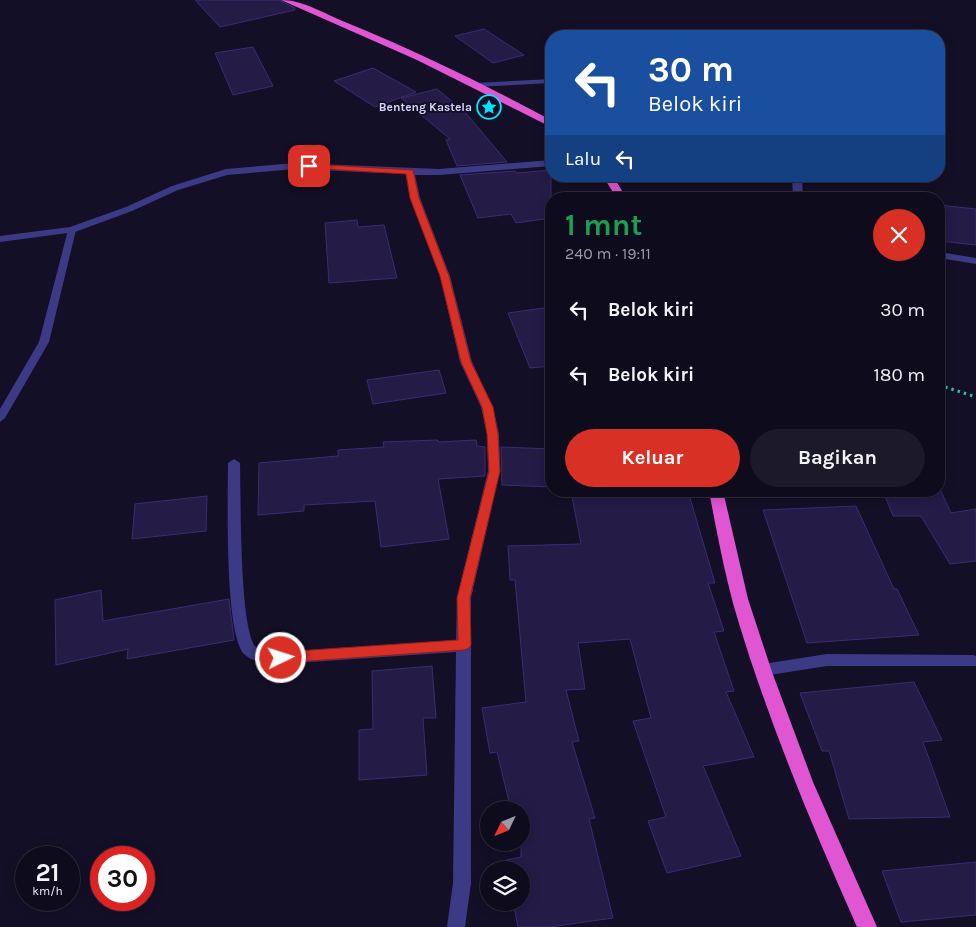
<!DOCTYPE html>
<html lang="id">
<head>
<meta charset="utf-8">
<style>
	:root { --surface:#0e0b1c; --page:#1c1929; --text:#f1f3f6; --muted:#9b9ba3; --line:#2e2b3b; --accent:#d93025 }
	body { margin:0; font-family:Karla,sans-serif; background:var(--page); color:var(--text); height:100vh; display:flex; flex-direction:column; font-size:19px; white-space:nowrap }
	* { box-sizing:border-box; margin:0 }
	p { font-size:16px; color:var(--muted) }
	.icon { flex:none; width:28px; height:28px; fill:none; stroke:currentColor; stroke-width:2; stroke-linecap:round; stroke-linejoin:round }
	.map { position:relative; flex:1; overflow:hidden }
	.drawer { position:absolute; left:545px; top:192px; width:400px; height:305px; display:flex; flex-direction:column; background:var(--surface); border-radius:20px; box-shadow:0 2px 12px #0003,0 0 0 1px var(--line) }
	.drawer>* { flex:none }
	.top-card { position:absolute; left:545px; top:30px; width:400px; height:152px; border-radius:20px; box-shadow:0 2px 12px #0003,0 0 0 1px var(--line); background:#1a4fa0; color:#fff; overflow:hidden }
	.needle { width:32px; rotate:227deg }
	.tools { position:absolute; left:480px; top:801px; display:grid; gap:10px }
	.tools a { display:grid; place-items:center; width:50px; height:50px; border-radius:50%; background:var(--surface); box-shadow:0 2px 12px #0003,0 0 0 1px var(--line); font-size:25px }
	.speed { position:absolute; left:15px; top:846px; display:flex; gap:10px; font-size:25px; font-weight:700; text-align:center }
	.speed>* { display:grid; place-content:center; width:65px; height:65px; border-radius:50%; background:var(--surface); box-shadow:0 2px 12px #0003,0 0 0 1px var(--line); line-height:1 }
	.speed small { font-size:12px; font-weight:400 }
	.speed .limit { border:8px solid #d22; background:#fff; color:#111 }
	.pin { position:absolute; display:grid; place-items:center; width:42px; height:42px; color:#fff; margin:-21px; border-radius:10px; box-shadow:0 2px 8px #0006 }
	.me { position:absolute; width:55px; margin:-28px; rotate:86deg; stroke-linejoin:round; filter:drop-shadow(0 0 4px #0008) }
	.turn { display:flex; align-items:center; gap:18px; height:105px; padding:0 20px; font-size:22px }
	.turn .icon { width:65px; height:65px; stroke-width:2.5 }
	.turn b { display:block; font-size:35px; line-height:42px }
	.then { display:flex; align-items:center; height:48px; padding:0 20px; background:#0003; gap:10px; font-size:19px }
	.round { display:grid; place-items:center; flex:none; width:52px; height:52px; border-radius:26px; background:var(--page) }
	.headline { display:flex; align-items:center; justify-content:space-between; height:85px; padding:0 20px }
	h1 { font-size:30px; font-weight:700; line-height:38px; color:#1e9e55 }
	.cta { display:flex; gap:10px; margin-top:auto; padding:10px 20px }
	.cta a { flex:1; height:58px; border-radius:30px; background:var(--accent); color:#fff; font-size:20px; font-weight:700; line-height:58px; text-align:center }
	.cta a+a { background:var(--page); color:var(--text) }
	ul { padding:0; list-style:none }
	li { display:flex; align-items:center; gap:15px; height:65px; padding:0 20px }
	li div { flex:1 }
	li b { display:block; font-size:19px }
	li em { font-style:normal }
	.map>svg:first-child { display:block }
</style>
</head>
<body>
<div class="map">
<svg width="976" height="927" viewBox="0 0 976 927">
	<rect width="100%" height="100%" fill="#130f26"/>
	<!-- building -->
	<g fill="#241b47" stroke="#3b2d73">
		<path d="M195,0H279L295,8V10L220,27Z"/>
		<path d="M484,29L524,55L493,63L455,36Z"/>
		<path d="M253,47L273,86L233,95L215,53Z"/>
		<path d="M373,68L416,92L375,107L334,81Z"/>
		<path d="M437,89L465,112L507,162L457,166L446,140L450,139L401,98Z"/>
		<path d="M551,170V218L516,223L511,214L478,218L460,175L515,171L517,173Z"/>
		<path d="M939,205L976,209V245L939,241Z"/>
		<path d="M357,220L358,227L384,225L397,278L329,283L325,223Z"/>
		<path d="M551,307V366L530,368L508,313Z"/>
		<path d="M439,370L446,393L373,404L367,380Z"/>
		<path d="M438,440V442L476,440L477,446L485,447V476L438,479L449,539L381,547L375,501L304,505V511L258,515L259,463L338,456V450L384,447L383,442Z"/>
		<path d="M501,447L551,449V487L502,485Z"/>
		<path d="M571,491H688L715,583H708L724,631L714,632L734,691L726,692L754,757L703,766L741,856L667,873L648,821L666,817L633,721L651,718L630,639L578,643L585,689L566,690L579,741L572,742L595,818L589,819L613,918L549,927H518L513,902H521V870H508L506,860L521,857V810H511L497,752L490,753L482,708L526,702L515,580H510L508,546L581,544Z"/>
		<path d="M883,491H941L951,513L976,509V561L950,564L921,516H893Z"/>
		<path d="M207,496L206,531L132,539L135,504Z"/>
		<path d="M856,506L894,589H897L919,635L807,643L763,510Z"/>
		<path d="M101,590L103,621L229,599L234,640L127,659L128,649L56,665L55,600Z"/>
		<path d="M432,666L436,718H423L427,775L359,780V730L373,729L372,671Z"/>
		<path d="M914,682L942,740L923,742L950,817L849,819L829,751H822L800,693Z"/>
		<path d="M976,862V915L901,922L882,871Z"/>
	</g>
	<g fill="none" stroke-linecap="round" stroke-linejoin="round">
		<!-- path -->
		<path stroke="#2fb8b0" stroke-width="3" stroke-dasharray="2.5 4" stroke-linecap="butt" d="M939,385L976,397"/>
		<!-- service -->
		<path fill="#3d3a85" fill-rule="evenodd" d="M72,227L76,230L49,342L5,418L0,422V409L39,342L68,230Z"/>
		<!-- minor -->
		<g fill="#3d3a85" fill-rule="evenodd">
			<path d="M551,79V83L475,87L471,85L475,83Z"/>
			<path d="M551,160V166L439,175H415L420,198L450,276L472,362L493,407L499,434L500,471L471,598V883L465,927H447L453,883L456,652L281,664C270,663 254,663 245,655C224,636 228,496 228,463L234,459L240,463C241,494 239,630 256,647L281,652L456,640L457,598L488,471L487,434L481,407L460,362L440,276L410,198L406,174L295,169L227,175L178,190L132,211L75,232L0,242V236L70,227L126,207L172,186L226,169L295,163L439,169Z"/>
			<path d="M792,176H802L803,199H793Z"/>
			<path d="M939,252L976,258V264L939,258Z"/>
			<path d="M827,654L973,655L976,656V666H827L763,676L758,674L756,670L758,666L763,664Z"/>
		</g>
		<!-- trunk -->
		<g fill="#e055d1" fill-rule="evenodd">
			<path d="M281,0C303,0 325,14 345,22C416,51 484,84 551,120V127L417,60Z"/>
			<path d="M603,176H613L627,199H617Z"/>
			<path d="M709,491H723L748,599L772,672L813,782L877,927H857C812,826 769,723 737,617C725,576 717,533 709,491Z"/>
		</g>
	</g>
	<!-- route -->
	<path fill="#d93025" stroke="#8d1f18" d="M309,164L413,170L419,198L449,276L471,362L493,407L498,434L500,471L470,598L471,645L469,648L464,650L281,663L276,662L274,658L276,654L281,652L458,640L457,598L489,471L487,434L482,407L461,362L440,276L410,198L406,174L306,168V165Z"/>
	<!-- icons -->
	<defs>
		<g id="sight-ring" transform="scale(1.25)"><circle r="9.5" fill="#130f26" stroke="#00e5ff" stroke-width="1.5"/><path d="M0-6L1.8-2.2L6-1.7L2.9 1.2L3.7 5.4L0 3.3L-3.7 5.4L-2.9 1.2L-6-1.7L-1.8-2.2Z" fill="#00e5ff"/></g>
	</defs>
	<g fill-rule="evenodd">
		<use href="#sight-ring" x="489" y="107"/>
	</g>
	<g text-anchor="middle" stroke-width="4" stroke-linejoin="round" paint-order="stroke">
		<!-- far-poi labels -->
		<g font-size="12" font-weight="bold" fill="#d9d4ff" stroke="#130f26" text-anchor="end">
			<text x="472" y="111">Benteng Kastela</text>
		</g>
	</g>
</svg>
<div class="tools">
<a><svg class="needle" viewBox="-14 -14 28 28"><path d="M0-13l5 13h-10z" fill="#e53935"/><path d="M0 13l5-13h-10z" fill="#9b9ba3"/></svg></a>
<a><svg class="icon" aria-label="layers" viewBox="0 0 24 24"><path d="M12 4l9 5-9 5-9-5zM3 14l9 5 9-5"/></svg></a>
</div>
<div class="speed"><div>21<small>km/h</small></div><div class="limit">30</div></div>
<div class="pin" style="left:309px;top:166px;background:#d93025"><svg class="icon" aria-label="arrive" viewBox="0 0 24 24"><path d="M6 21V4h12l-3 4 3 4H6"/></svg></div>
<svg class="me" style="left:281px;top:658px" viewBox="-20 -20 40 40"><circle r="17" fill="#d93025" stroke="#fff" stroke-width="3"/><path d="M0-11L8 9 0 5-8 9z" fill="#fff"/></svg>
<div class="top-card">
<div class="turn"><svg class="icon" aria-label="left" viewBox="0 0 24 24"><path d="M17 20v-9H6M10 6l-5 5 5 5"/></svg><div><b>30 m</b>Belok kiri</div></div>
<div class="then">Lalu<svg class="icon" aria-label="left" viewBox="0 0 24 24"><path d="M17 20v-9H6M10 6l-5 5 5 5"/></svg></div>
</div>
<section class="drawer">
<div class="headline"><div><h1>1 mnt</h1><p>240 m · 19:11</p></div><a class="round" style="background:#d93025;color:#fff"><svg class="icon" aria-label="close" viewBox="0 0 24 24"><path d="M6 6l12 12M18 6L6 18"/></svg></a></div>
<ul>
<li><svg class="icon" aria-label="left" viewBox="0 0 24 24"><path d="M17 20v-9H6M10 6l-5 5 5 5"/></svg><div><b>Belok kiri</b></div><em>30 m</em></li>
<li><svg class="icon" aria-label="left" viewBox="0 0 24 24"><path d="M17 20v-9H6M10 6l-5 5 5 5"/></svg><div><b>Belok kiri</b></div><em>180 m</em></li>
</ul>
<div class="cta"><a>Keluar</a><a>Bagikan</a></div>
</section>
</div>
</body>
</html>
